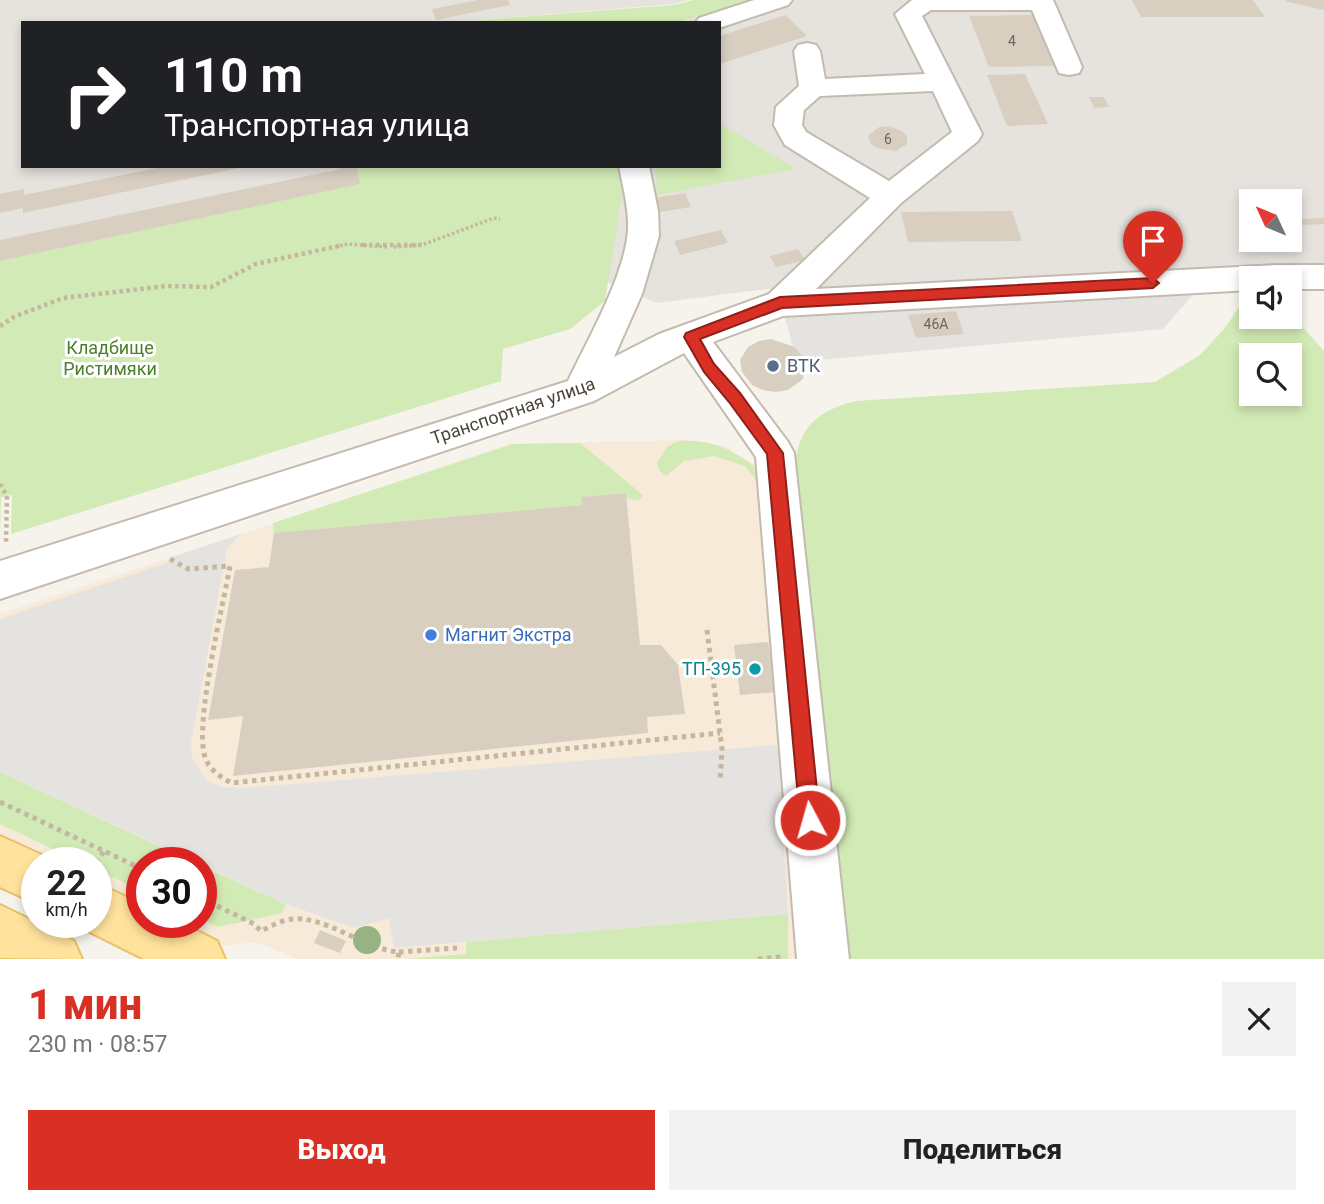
<!DOCTYPE html>
<html lang="ru">
<head>
<meta charset="utf-8">
<style>
	:root { --surface:#fff; --page:#f2f2f2; --text:#222; --muted:#767676; --accent:#d93025 }
	body { margin:0; font-family:Roboto,sans-serif; background:var(--page); color:var(--text); height:100vh; display:flex; flex-direction:column; font-size:26px; white-space:nowrap }
	* { box-sizing:border-box; margin:0 }
	p { font-size:23px; color:var(--muted) }
	.icon { flex:none; width:38px; height:38px; fill:none; stroke:currentColor; stroke-width:2; stroke-linecap:round; stroke-linejoin:round }
	.map { position:relative; height:959px; overflow:hidden }
	.drawer { display:flex; flex-direction:column; background:var(--surface); flex:1 }
	.drawer>* { flex:none }
	.hud { position:absolute; left:21px; top:21px; width:700px; height:147px; border-radius:0px; box-shadow:0 4px 10px #0003; background:#202124; color:#fff; overflow:hidden }
	.needle { width:46px; rotate:314deg }
	.tools { position:absolute; left:1239px; top:189px; display:grid; gap:14px }
	.tools a { display:grid; place-items:center; width:63px; height:63px; border-radius:0px; background:var(--surface); box-shadow:0 4px 10px #0003; font-size:35px }
	.speed { position:absolute; left:21px; top:847px; display:flex; gap:14px; font-size:35px; font-weight:700; text-align:center }
	.speed>* { display:grid; place-content:center; width:91px; height:91px; border-radius:50%; background:var(--surface); box-shadow:0 4px 10px #0003; line-height:1 }
	.speed small { font-size:18px; font-weight:400 }
	.speed .limit { border:10px solid #d22; background:#fff; color:#111 }
	.pin { position:absolute; display:grid; place-items:center; width:60px; height:60px; color:#fff; margin:-72px -30px; border-radius:50% 50% 50% 0; rotate:-45deg; box-shadow:0 0 7px #0007 }
	.pin .icon { rotate:45deg }
	.me { position:absolute; width:77px; margin:-38px; rotate:354deg; stroke-linejoin:round; filter:drop-shadow(0 0 5px #0008) }
	.turn { display:flex; align-items:center; gap:24px; height:147px; padding:0 28px; font-size:32px }
	.turn .icon { width:91px; height:91px; stroke-width:2.5 }
	.turn b { display:block; font-size:49px; line-height:60px }
	.round { display:grid; place-items:center; flex:none; width:74px; height:74px; border-radius:0px; background:var(--page) }
	.head { display:flex; align-items:center; justify-content:space-between; height:119px; padding:0 28px }
	h1 { font-size:42px; font-weight:800; line-height:52px; color:var(--accent) }
	.cta { display:flex; gap:14px; margin-top:auto; padding:14px 28px }
	.cta a { flex:1; height:80px; border-radius:0px; background:var(--accent); color:#fff; font-size:28px; font-weight:800; line-height:80px; text-align:center }
	.cta a+a { background:var(--page); color:var(--text) }
	.map>svg:first-child { display:block }
</style>
</head>
<body>
<div class="map">
<svg width="1324" height="959" viewBox="0 0 1324 959">
	<rect width="100%" height="100%" fill="#f6f3ec"/>
	<!-- commercial -->
	<path fill="#f7ead8" d="M687,440L725,446L753,465L763,475L802,959H298L256,942L211,947L162,922H201V863H142V912L96,890V863H41L0,843V614L512,444Z"/>
	<!-- industrial -->
	<g fill="#e6e2dd" fill-rule="evenodd">
		<path d="M0,0H690L673,4L441,23H23V166H356L360,184L0,261Z"/>
		<path d="M753,0H1324V266H1269L758,290L657,303L607,282L624,183L619,166H719V23H677ZM1251,201H1290V240H1251Z"/>
	</g>
	<!-- green -->
	<g fill="#d2eab5" fill-rule="evenodd">
		<path d="M694,0H752L676,23H441L673,5Z"/>
		<path d="M719,123L796,169L657,195L656,166H719Z"/>
		<path d="M356,166H618L624,183L605,301L570,329L503,349L501,381L11,534L12,495L1,497L0,537V261L359,184Z"/>
		<path d="M1251,296V317H1290V313L1324,351V959H844L793,483C796,435 807,413 856,401L1155,382L1200,355L1224,329L1244,300ZM1251,355H1290V394H1251Z"/>
		<path d="M678,441C709,439 728,447 753,465L758,483L745,466L714,456L684,461L666,476L659,470L657,462L667,447Z"/>
		<path d="M580,443L643,495L639,500L627,499L625,493L582,497V505L274,533L273,523L512,444Z"/>
		<path d="M0,772L195,863H142V891L96,869V863H82L0,824Z"/>
		<path d="M201,866L286,904L282,913L218,927L201,919Z"/>
		<path d="M788,914V959H407L466,954V942Z"/>
	</g>
	<!-- parking -->
	<g fill="#e5e3e0">
		<path d="M1206,280L1163,329L797,362L781,303Z"/>
		<path d="M241,534L227,549L191,743L192,758L208,782L223,787L241,788L778,745L788,914L394,948L389,918L354,928L286,904L0,772V619L172,561V557Z"/>
	</g>
	<!-- building -->
	<g fill="#d8cfc1">
		<path d="M478,0H508L510,5L436,20L432,9Z"/>
		<path d="M1132,0H1253L1265,17H1141Z"/>
		<path d="M1324,0V10L1285,1L1286,0Z"/>
		<path d="M786,15L807,36L719,64V36Z"/>
		<path d="M1033,15L1057,66L989,67L969,16Z"/>
		<path d="M1025,74L1048,124L1007,126L987,75Z"/>
		<path d="M1089,97H1104L1109,107L1094,108Z"/>
		<path d="M879,127L889,126L902,131L907,137V144L896,151L877,148L871,144L868,136Z"/>
		<path d="M167,166L244,167L23,213V208L0,213V194L24,189V195Z"/>
		<path d="M341,166H356L360,184L0,261V240L341,169Z"/>
		<path d="M685,193L691,207L660,212L654,198Z"/>
		<path d="M1012,211L1022,241L908,242L901,212Z"/>
		<path d="M1324,218V224L1302,225L1299,219Z"/>
		<path d="M721,230L728,243L680,255L674,241Z"/>
		<path d="M798,249L805,260L776,267L770,256Z"/>
		<path d="M956,311L964,334L916,338L908,315Z"/>
		<path d="M771,339L795,347L806,361L803,379L788,390L776,392L763,390L752,385L742,372L740,360L748,347L759,341Z"/>
		<path d="M626,493L640,645H661L678,665L685,714L647,717L648,733L233,776L243,716L208,720L235,570L269,567L274,533L582,505L581,497Z"/>
		<path d="M768,642L776,692L740,695L734,645Z"/>
		<path d="M320,930L346,941L340,953L314,943Z"/>
	</g>
	<g fill="none" stroke-linecap="round" stroke-linejoin="round">
		<!-- minor casing -->
		<g stroke="#c2bbae" stroke-width="4">
			<g id="minor">
				<path d="M754,0H792L788,5L719,28V23H695L699,18Z"/>
				<path d="M912,0H1053L1082,67L1079,73L1069,75L1059,73L1032,10H931L922,16L982,134L978,141L901,203L816,289L1275,265H1324V289H1290V278H1251V290L783,316L713,342L788,442L794,453L849,959H797L756,457L684,353L594,401L0,599V561L568,381C588,339 625,275 628,230C629,209 623,187 619,166H649L658,211L659,236L642,294L614,357L659,334L769,294L870,198L785,145L781,138L774,125L776,107L799,86L794,51L798,45L807,43L816,45L820,51L825,79L925,74L895,14ZM933,91L952,132L889,181L806,132L802,125L804,110L820,96Z"/>
			</g>
		</g>
		<!-- major casing -->
		<g stroke="#e6c16a" stroke-width="4">
			<g id="major">
				<path d="M0,836L55,861L37,863V904L0,887Z"/>
				<path d="M96,883L142,904V922H180L217,941L225,959H144L78,926L77,922H96Z"/>
				<path d="M0,905L74,941L82,959L0,958Z"/>
			</g>
		</g>
		<!-- path-far2 -->
		<g stroke="#c4b79f" stroke-width="3.5" stroke-dasharray="2.5 2.5" stroke-linecap="butt">
			<path d="M335,247L348,244L387,247"/>
			<path d="M394,247L422,245L494,218L500,219"/>
		</g>
		<!-- path-far1 -->
		<g stroke="#c4b79f" stroke-width="4.5" stroke-dasharray="3.5 3.5" stroke-linecap="butt">
			<path d="M362,245H422"/>
			<path d="M0,326L14,317L63,298L167,286L211,287L256,264L343,245"/>
			<path d="M0,484L7,496L6,543"/>
		</g>
		<!-- path -->
		<g stroke="#c4b79f" stroke-width="5" stroke-dasharray="4.5 4.5" stroke-linecap="butt">
			<path d="M170,559L188,569L230,566C223,606 194,724 205,757C209,770 220,776 231,783L720,733"/>
			<path d="M707,630L722,749L720,782"/>
			<path d="M0,802L142,869"/>
			<path d="M96,863L104,851"/>
			<path d="M201,898L254,924L261,931C269,927 278,922 287,920C322,912 362,949 399,952L398,959"/>
			<path d="M399,952L457,948"/>
			<path d="M758,959L781,957"/>
		</g>
		<!-- minor -->
		<use href="#minor" fill="#fff" fill-rule="evenodd"/>
		<!-- major -->
		<use href="#major" fill="#ffe39c" fill-rule="evenodd"/>
	</g>
	<!-- trees -->
	<circle fill="#97b381" cx="367" cy="940" r="14"/>
	<!-- route -->
	<path fill="#d93025" stroke="#8d1f18" stroke-width="2" d="M1153,278L1159,283L1153,288L782,308L700,339L714,364L740,393L783,453L820,820L817,827L810,830L803,827L800,820L767,454L729,402L704,372L684,337L686,333L780,297Z"/>
	<!-- markers -->
	<circle fill="#5c6f8a" stroke="#fff" stroke-width="2.5" cx="773" cy="366" r="7"/>
	<circle fill="#3f7fe0" stroke="#fff" stroke-width="2.5" cx="431" cy="635" r="7"/>
	<circle fill="#0f9aa8" stroke="#fff" stroke-width="2.5" cx="755" cy="669" r="7"/>
	<g text-anchor="middle" stroke-width="6" stroke-linejoin="round" paint-order="stroke">
		<!-- number labels -->
		<g font-size="14" fill="#6e675b">
			<text x="1012" y="46">4</text>
			<text x="888" y="144">6</text>
			<text x="936" y="329">46А</text>
		</g>
		<!-- park labels -->
		<g font-size="18" fill="#4a7f2a" stroke="#fff">
			<text x="110" y="354">Кладбище<tspan x="110" dy="21">Ристимяки</tspan></text>
		</g>
		<!-- service labels -->
		<g font-size="18" fill="#4e5e75" stroke="#fff" text-anchor="start">
			<text x="787" y="372">ВТК</text>
		</g>
		<!-- street labels -->
		<g font-size="18" fill="#4b4439" stroke="#fff">
			<text transform="translate(513 411) rotate(-19)" y="6">Транспортная улица</text>
		</g>
		<!-- shop labels -->
		<g font-size="18" fill="#366cbe" stroke="#fff" text-anchor="start">
			<text x="445" y="641">Магнит Экстра</text>
		</g>
		<!-- culture labels -->
		<g font-size="18" fill="#0d838f" stroke="#fff" text-anchor="end">
			<text x="741" y="675">ТП-395</text>
		</g>
	</g>
</svg>
<div class="tools">
<a><svg class="needle" viewBox="-14 -14 28 28"><path d="M0-13l5 13h-10z" fill="#e53935"/><path d="M0 13l5-13h-10z" fill="#767676"/></svg></a>
<a><svg class="icon" aria-label="sound" viewBox="0 0 24 24"><path d="M4 9h4l5-4v14l-5-4H4zM17 9q2 3 0 6"/></svg></a>
<a><svg class="icon" aria-label="search" viewBox="0 0 24 24"><circle cx="10" cy="10" r="6"/><path d="M15 15l6 6"/></svg></a>
</div>
<div class="speed"><div>22<small>km/h</small></div><div class="limit">30</div></div>
<div class="pin" style="left:1153px;top:283px;background:#d93025"><svg class="icon" aria-label="arrive" viewBox="0 0 24 24"><path d="M6 21V4h12l-3 4 3 4H6"/></svg></div>
<svg class="me" style="left:810px;top:820px" viewBox="-20 -20 40 40"><circle r="17" fill="#d93025" stroke="#fff" stroke-width="3"/><path d="M0-11L8 9 0 5-8 9z" fill="#fff"/></svg>
<div class="hud">
<div class="turn"><svg class="icon" aria-label="right" viewBox="0 0 24 24"><path d="M7 20v-9h11M14 6l5 5-5 5"/></svg><div><b>110 m</b>Транспортная улица</div></div>
</div>
</div>
<section class="drawer">
<div class="head"><div><h1>1 мин</h1><p>230 m · 08:57</p></div><a class="round"><svg class="icon" aria-label="close" viewBox="0 0 24 24"><path d="M6 6l12 12M18 6L6 18"/></svg></a></div>
<div class="cta"><a>Выход</a><a>Поделиться</a></div>
</section>
</body>
</html>
